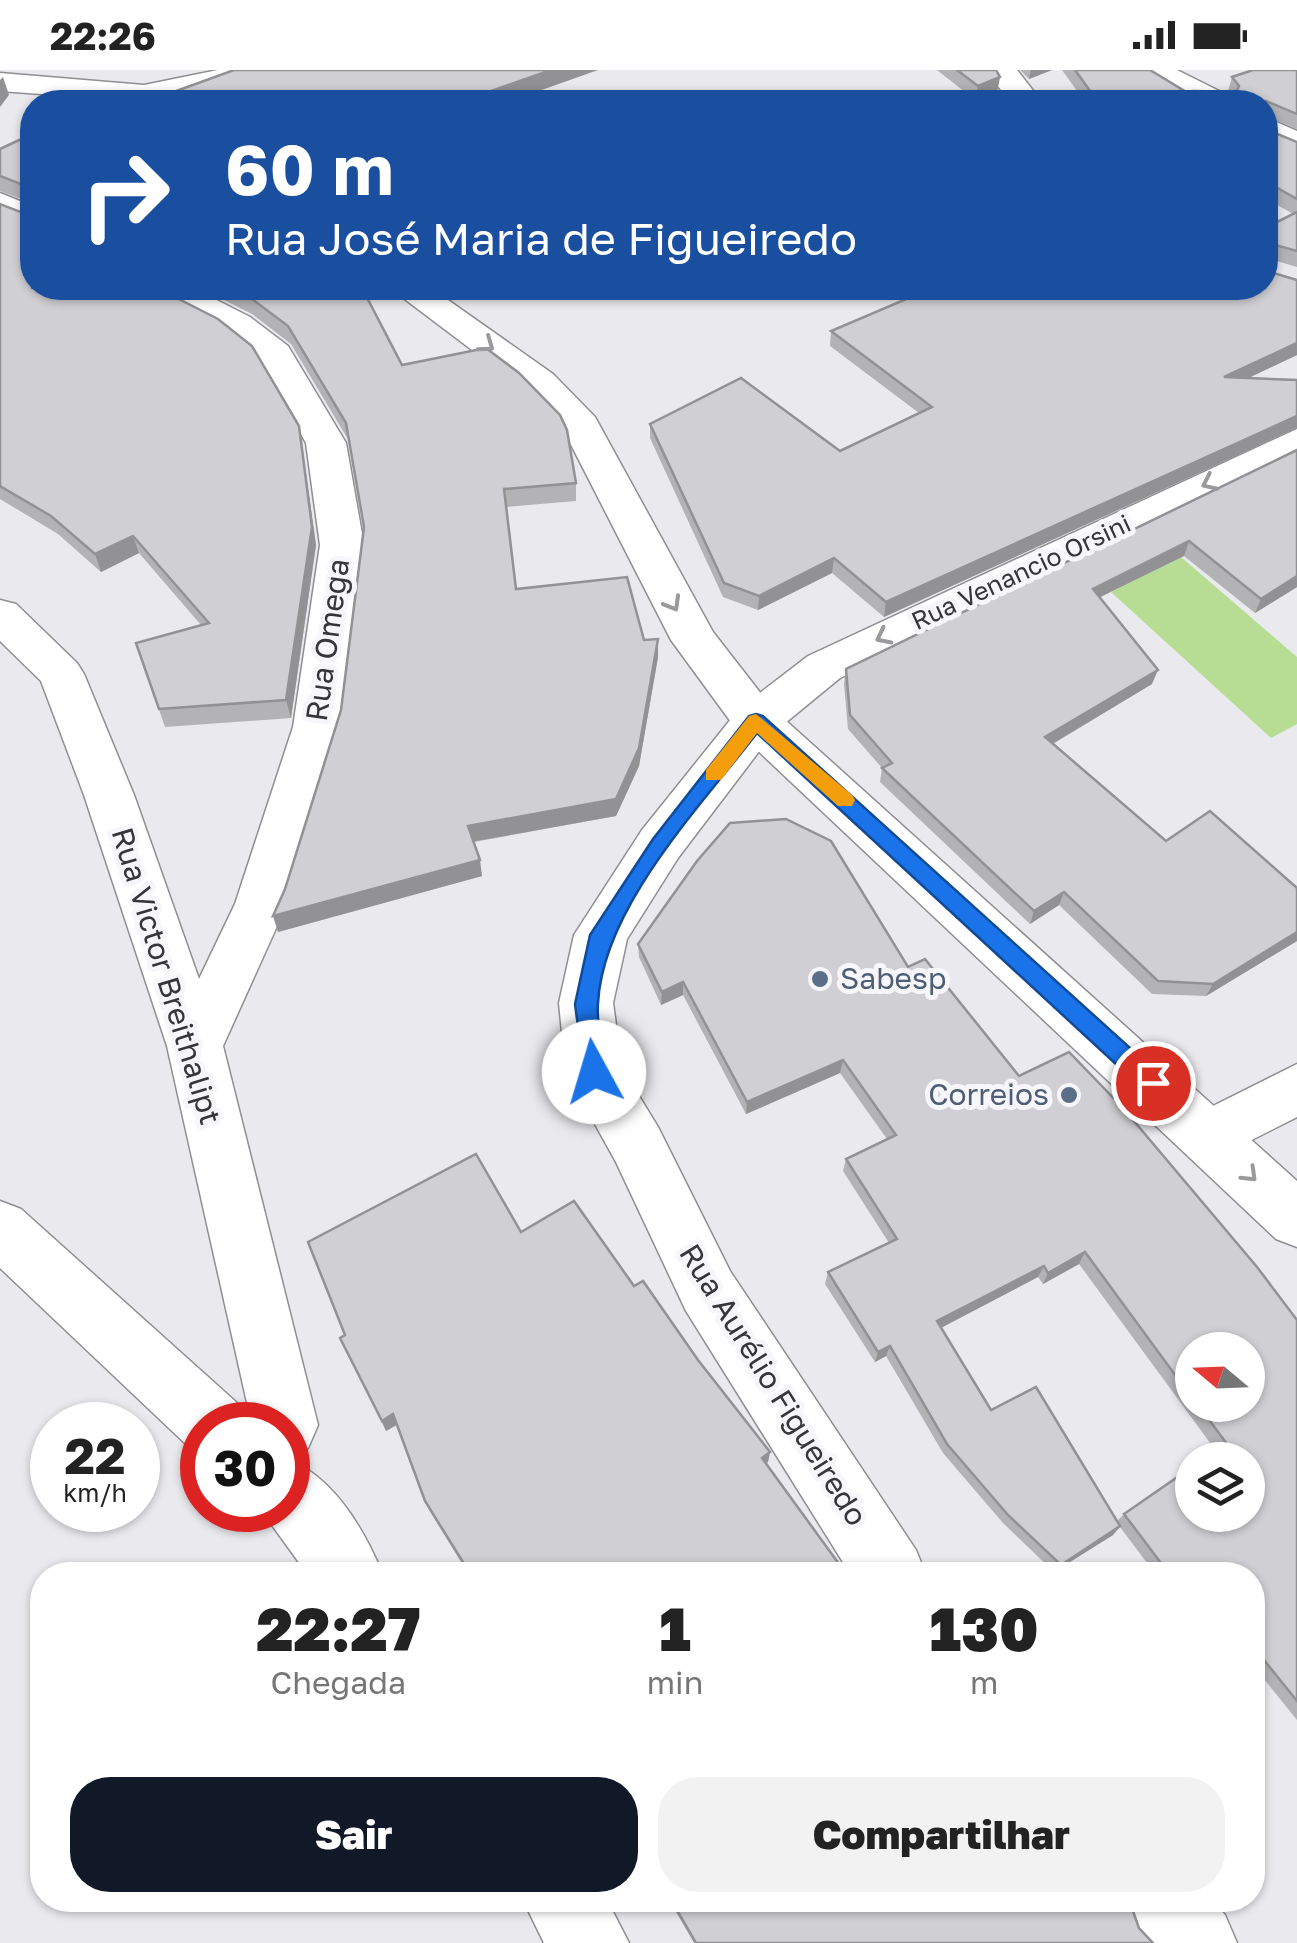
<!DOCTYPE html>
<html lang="pt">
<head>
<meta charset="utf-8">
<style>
	:root { --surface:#fff; --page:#f2f2f2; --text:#222; --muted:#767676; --accent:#111827 }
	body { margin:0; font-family:"Golos Text",sans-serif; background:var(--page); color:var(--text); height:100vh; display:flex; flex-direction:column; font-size:38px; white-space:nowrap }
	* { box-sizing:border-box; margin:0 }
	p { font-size:32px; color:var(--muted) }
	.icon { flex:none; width:55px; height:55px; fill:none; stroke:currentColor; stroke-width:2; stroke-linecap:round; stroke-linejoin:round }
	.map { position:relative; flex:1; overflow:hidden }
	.details { position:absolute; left:30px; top:1492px; width:1235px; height:350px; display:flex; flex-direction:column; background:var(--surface); border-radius:40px; box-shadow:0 2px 8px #0004 }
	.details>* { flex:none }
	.banner { position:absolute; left:20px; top:20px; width:1258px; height:210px; border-radius:40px; box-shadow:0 2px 8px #0004; background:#1a4fa0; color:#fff; overflow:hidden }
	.needle { width:65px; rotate:289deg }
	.controls { position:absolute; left:1175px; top:1262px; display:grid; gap:20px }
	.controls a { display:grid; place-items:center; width:90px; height:90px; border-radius:50%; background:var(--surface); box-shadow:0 2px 8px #0004; font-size:50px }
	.speed { position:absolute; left:30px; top:1332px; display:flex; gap:20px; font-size:50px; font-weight:700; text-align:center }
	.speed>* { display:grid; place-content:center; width:130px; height:130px; border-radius:50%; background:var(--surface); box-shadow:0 2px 8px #0004; line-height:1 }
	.speed small { font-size:25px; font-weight:400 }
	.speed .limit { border:15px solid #d22; background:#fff; color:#111 }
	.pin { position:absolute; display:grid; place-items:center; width:85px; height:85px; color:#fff; margin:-42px; border:5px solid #fff; border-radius:50%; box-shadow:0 2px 10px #0007 }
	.me { position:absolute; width:110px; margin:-55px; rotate:354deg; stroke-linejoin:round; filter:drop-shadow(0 0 8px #0008) }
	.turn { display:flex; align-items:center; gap:35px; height:210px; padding:0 40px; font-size:45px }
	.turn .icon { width:130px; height:130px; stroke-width:2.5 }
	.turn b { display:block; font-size:70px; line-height:85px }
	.eta { display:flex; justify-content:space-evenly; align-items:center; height:170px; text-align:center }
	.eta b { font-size:60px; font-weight:800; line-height:70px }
	.action { display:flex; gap:20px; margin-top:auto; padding:20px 40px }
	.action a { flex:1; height:115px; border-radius:40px; background:var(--accent); color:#fff; font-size:40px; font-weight:800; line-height:115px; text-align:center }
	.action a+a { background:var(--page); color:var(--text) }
	.status { display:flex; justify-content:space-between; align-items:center; height:70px; padding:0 50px; background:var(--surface); direction:ltr }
	.status svg { height:28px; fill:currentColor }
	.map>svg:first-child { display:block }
</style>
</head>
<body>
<div class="status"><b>22:26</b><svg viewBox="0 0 49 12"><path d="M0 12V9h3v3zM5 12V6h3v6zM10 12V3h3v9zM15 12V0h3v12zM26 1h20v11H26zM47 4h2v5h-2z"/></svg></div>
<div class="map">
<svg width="1297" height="1873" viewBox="0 0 1297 1873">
	<rect width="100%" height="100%" fill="#eaeaee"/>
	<!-- green -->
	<path fill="#b6dd93" d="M1181,487L1297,587V654L1271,668L1111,522Z"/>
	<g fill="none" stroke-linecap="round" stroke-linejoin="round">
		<!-- street casing -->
		<g stroke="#8f8f92" stroke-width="3">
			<g id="street">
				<path d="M1138,0H1177L1227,25L1232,32H1193L1142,7Z"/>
				<path d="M1265,47L1297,61V84L1265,70Z"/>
				<path d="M0,123L32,136V159L0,146Z"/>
				<path d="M148,218H193L250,247L288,276L346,373L364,475L341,657L287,834L223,976L318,1355L308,1378L288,1386V1355H252L167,976L84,725L41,611L0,571V530L16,534L77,593L84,604L134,725L199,909L235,834L293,657L320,475L306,373L259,291L224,263L153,226Z"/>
				<path d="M1297,359V387L840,608L773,663L678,788L627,869L613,933L622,998L658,1057L730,1201L916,1480L926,1505H851L686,1241L616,1092L566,1002L559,933L574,865L642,760L739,639L808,586Z"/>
				<path d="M1297,994V1047L1210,1091L1189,1084L1181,1066L1189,1048Z"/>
				<path d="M0,1131L21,1139L236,1332L246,1355H202V1383L190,1378L0,1198Z"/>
				<path d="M288,1389C335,1409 364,1459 383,1505H308L261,1440H288Z"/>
				<path d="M523,1830H607L629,1873H544Z"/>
				<path d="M1121,1830H1212L1225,1845L1237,1873H1145L1132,1858Z"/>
			</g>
		</g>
		<!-- secondary casing -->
		<g stroke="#8f8f92" stroke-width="3">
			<g id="secondary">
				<path d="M218,0H265L261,7L196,26L151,32L0,21V3L144,15Z"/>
				<path d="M986,0H1017L1042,32H1010Z"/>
				<path d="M390,218H431L553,304L595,347L713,562L773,639L1297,1111V1177L1276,1169L739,663L671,570L564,361L525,320Z"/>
			</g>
		</g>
		<!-- street -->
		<use href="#street" fill="#fff" fill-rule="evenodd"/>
		<!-- secondary -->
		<use href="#secondary" fill="#fff" fill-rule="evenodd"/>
	</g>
	<!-- wall -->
	<g fill="#b3b3b6" fill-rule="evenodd">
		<path d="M937,0H996L1000,7L997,22L975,30Z"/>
		<path d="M1020,0H1052L1029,9Z"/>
		<path d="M1062,0H1150L1183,20L1182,24L1228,21L1232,7L1297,0V59L1267,47L1268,60L1297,72V197L1267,188V201L1297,210V285L1248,308L1297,310V358L884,547L832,503L758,540L723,527L650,368V354L840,381L919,343L830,276L831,261L1265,218V158L1293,144L1265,128V32H1085Z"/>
		<path d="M32,64V218L302,374L316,475L291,648L165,657L136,573L201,555L139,483L101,502L58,464L0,429V134L28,145L29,132L0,121V79Z"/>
		<path d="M200,218H362L402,295L576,413V431L506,437L516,519L644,570L658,587L639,696L616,746L474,772L482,806L278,862L285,819L341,640L364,457L349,371L291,274L252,244Z"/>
		<path d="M1297,380V517L1255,543L1184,486L1100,527L1152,614L1053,674L1166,771L1297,818V871L1206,926L1152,924L1059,835L1030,854L880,712L882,698L848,659L844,614L846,599Z"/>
		<path d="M638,874L908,897L1019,1006L1297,1250V1650L1252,1594V1505H1156L1120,1457L1113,1465L1054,1502L1003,1453L943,1383L886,1286L875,1292L825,1214L828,1202L889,1173L843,1101L846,1089L887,1069L840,1003L746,1044L683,925L661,935L639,887ZM1079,1194L1216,1381L1124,1444L1117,1451L991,1340L941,1258L1038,1207L1043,1214ZM1192,1280L1248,1335H1192Z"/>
		<path d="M521,1162L634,1216L698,1290L770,1382L768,1392L766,1393L847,1505H469L429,1440L397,1355L386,1361L340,1268Z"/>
		<path d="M669,1830H1129L1139,1858L1153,1873H694Z"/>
	</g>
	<!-- shaded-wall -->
	<g fill="#929294">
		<path d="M551,0H598L508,32H460Z"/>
		<path d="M1031,0H1052L1029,9Z"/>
		<path d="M3,7L9,25L0,37V10Z"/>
		<path d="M1000,7L997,22L975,30L978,16Z"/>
		<path d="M1183,20L1180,32H1136Z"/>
		<path d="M1297,273V285L1219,322L1224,307Z"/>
		<path d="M1297,346V358L884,547L886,532Z"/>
		<path d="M299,356L316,475L291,648L286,630Z"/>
		<path d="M133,466L139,483L101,502L95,484Z"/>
		<path d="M1189,471L1184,486L1088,533L1093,519Z"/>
		<path d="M834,488L832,503L758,540L759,526Z"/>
		<path d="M1297,506V517L1255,543L1261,529Z"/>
		<path d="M658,569V587L639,696L616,746L470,772L468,756Z"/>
		<path d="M1158,600L1152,614L1040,681L1045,667Z"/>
		<path d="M480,790L482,806L278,862L273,846Z"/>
		<path d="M1064,822L1059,835L1030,854L1034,841Z"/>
		<path d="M1297,862V871L1206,926L1213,914Z"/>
		<path d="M683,912V925L661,935L662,922Z"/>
		<path d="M843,990L840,1003L746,1044L747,1032Z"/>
		<path d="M1085,1182L1079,1194L1043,1214L1048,1203Z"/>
		<path d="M1044,1196L1038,1207L933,1262L937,1251Z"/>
		<path d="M890,1276L886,1286L875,1292L878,1282Z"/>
		<path d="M393,1344L398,1354L386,1361L382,1351Z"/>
		<path d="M770,1382L768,1392L760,1398L762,1388Z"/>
		<path d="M1120,1456L1113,1465L1054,1502L1061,1495Z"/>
	</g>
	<!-- building -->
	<g fill="#d0d0d4" stroke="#929294" stroke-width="2.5">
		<path d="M234,0H551L460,32H146Z"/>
		<path d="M957,0H996L1000,7L978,16Z"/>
		<path d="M1075,0H1150L1183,20L1136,32H1098Z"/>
		<path d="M1253,0H1297V44L1266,31L1268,60L1297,72V129L1265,111V32H1159L1193,21L1236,22L1239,16L1232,7Z"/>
		<path d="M70,22L132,32H73Z"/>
		<path d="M32,64V218H157L218,249L252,276L299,356L312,457L286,630L159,639L136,573L209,553L133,466L95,484L51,446L0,416V134L28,145L29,117L0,106V79Z"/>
		<path d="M1297,142V181L1268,173L1267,201L1297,210V273L1224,307L1297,310V346L886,532L834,488L759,526L724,513L650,354L741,308L840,381L932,337L831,261L932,218H1265V158Z"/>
		<path d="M231,218H362L402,295L486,278L519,303L560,345L567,360L576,413L504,419L516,519L627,507L644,570L658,569L639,678L616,729L468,756L480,790L273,846L285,819L341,640L364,457L346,353L288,256L248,226Z"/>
		<path d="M1297,380V506L1261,529L1189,471L1093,519L1158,600L1045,667L1166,771L1210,741L1297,818V862L1213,914L1158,911L1064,822L1034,841L882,698L892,693L850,645L846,599Z"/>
		<path d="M786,749L831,771L908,897L925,889L1019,1006L1069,982L1123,1038L1257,1197L1297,1250V1631L1252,1575V1505H1170L1124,1444L1192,1397V1445H1248V1390H1203L1227,1374L1198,1335H1248V1280H1192V1328L1085,1182L1048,1203L1044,1196L937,1251L991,1340L1036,1317L1120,1456L1061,1495L1008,1445L947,1374L890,1276L878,1282L828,1202L897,1169L846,1089L896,1065L843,990L747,1032L683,912L662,922L638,874L697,791L730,753Z"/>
		<path d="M476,1084L521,1162L574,1131L634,1216L643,1211L698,1290L770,1382L762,1388L847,1505H471L425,1431L393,1344L382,1351L340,1268L345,1265L308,1172Z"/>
		<path d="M671,1830H1129L1139,1858L1153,1873H696Z"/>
	</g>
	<!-- one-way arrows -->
	<defs><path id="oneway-chevron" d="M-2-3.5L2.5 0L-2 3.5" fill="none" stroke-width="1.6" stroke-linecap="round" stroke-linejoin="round" transform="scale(2.5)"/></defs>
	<g stroke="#9a9a9c">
		<use href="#oneway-chevron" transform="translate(487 275) rotate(36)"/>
		<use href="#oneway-chevron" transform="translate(1209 413) rotate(155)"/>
		<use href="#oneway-chevron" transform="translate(673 534) rotate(60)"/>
		<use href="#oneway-chevron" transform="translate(883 567) rotate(153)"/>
		<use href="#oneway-chevron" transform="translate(1250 1105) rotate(44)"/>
	</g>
	<!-- route -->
	<path fill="#1a73e8" stroke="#114b97" stroke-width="2.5" d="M756,644L763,646L1161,1006L1165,1013L1161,1020H1144L757,663C700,737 603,837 598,933C596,955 603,980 605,1002L602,1009H585L575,934L590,865L653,769L749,646Z"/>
	<!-- slow -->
	<path fill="#f59e0b" d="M756,644L852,725L855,730L852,736H838L757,663L721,710H706V700L749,646Z"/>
	<!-- markers -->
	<g fill="#5c6f8a" stroke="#f7f7fb" stroke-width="4">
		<circle cx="820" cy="909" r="10"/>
		<circle cx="1069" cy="1025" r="10"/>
	</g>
	<g text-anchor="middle" stroke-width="10" stroke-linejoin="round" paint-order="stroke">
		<!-- far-street labels -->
		<g font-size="25" fill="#363638" stroke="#f7f7fb">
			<text transform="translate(1021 502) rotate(-25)" y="9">Rua Venancio Orsini</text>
		</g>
		<!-- street labels -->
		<g font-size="30" fill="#363638" stroke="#f7f7fb">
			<text transform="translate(328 570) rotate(-82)" y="10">Rua Omega</text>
			<text transform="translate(166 906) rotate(73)" y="10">Rua Victor Breithalipt</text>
			<text transform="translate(773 1315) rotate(58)" y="10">Rua Aurélio Figueiredo</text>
		</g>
		<!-- service labels -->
		<g font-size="30" fill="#4e5e75" stroke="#f7f7fb" text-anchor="start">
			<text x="840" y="919">Sabesp</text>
			<text x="1049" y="1035" text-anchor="end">Correios</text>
		</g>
	</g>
</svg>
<div class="controls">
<a><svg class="needle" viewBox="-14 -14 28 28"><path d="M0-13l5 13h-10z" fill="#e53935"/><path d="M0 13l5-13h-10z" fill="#767676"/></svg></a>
<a><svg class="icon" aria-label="layers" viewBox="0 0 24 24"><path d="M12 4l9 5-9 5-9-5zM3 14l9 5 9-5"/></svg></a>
</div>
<div class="speed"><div>22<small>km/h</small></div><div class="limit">30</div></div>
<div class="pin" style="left:1153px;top:1013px;background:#d93025"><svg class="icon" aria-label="arrive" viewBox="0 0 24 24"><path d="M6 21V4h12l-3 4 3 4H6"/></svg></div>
<svg class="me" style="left:594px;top:1002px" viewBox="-20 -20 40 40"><circle r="19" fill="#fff"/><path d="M0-13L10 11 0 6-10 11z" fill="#1a73e8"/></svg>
<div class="banner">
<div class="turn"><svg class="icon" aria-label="right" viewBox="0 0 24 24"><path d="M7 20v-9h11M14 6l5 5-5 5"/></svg><div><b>60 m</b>Rua José Maria de Figueiredo</div></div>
</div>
<section class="details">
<div class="eta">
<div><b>22:27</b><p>Chegada</p></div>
<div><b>1</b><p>min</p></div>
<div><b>130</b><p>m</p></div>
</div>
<div class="action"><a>Sair</a><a>Compartilhar</a></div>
</section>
</div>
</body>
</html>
